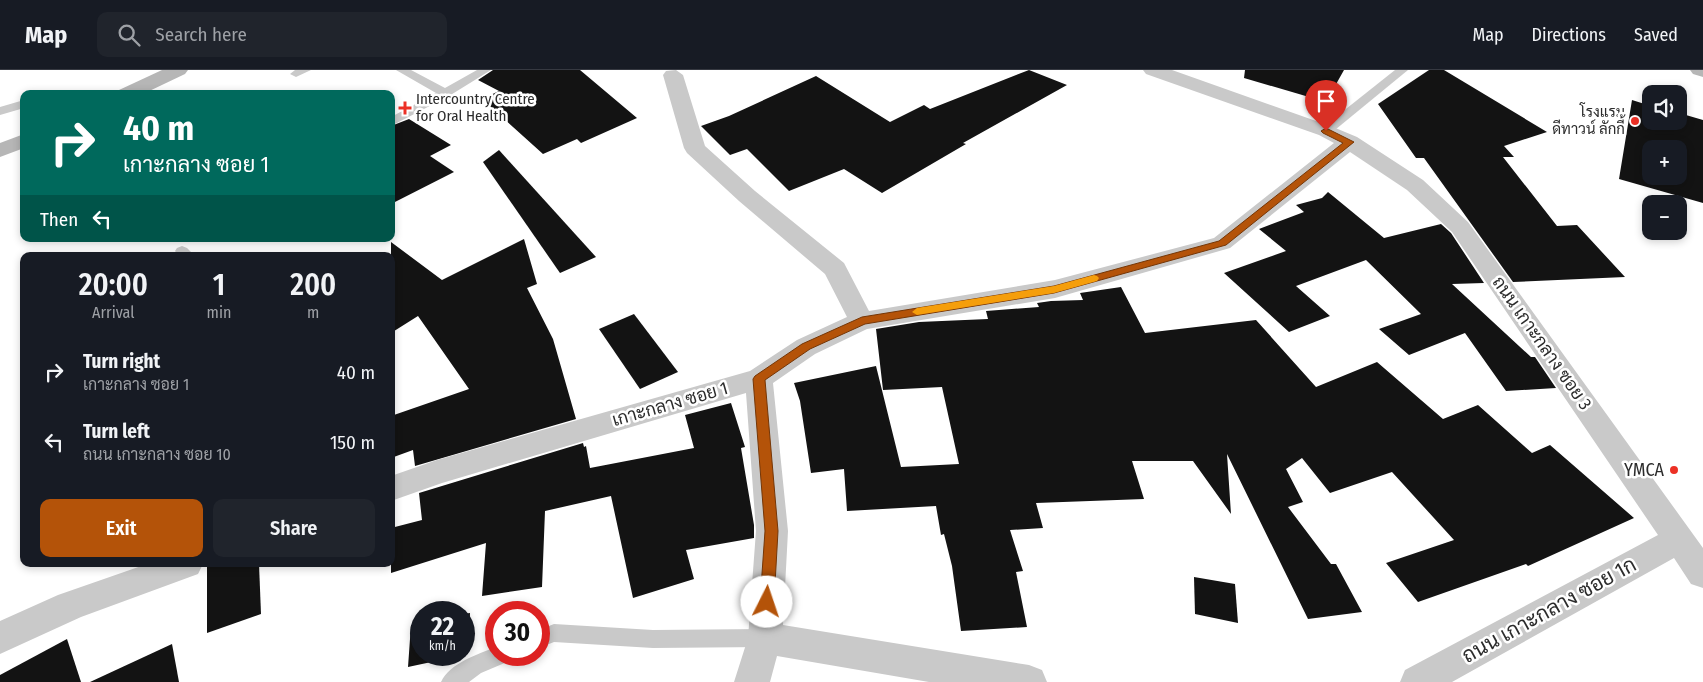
<!DOCTYPE html>
<html lang="en">
<head>
<meta charset="utf-8">
<style>
	:root { --surface:#171b24; --page:#20242c; --text:#f1f3f6; --muted:#9ea1a6; --line:#363941; --accent:#b45309 }
	body { margin:0; font-family:"Fira Sans Condensed",Sarabun,sans-serif; background:var(--page); color:var(--text); height:100vh; display:flex; flex-direction:column; font-size:19px; white-space:nowrap }
	* { box-sizing:border-box; margin:0 }
	p { font-size:16px; color:var(--muted) }
	.icon { flex:none; width:28px; height:28px; fill:none; stroke:currentColor; stroke-width:2; stroke-linecap:round; stroke-linejoin:round }
	.map { position:relative; flex:1; overflow:hidden }
	.panel { position:absolute; left:20px; top:182px; width:375px; height:315px; display:flex; flex-direction:column; background:var(--surface); border-radius:10px; box-shadow:0 2px 8px #0003 }
	.panel>* { flex:none }
	.hud { position:absolute; left:20px; top:20px; width:375px; height:152px; border-radius:10px; box-shadow:0 2px 8px #0003; background:#00695c; color:#fff; overflow:hidden }
	.buttons { position:absolute; left:1642px; top:15px; display:grid; gap:10px }
	.buttons a { display:grid; place-items:center; width:45px; height:45px; border-radius:10px; background:var(--surface); box-shadow:0 2px 8px #0003; font-size:25px }
	.speed { position:absolute; left:410px; top:531px; display:flex; gap:10px; font-size:25px; font-weight:700; text-align:center }
	.speed>* { display:grid; place-content:center; width:65px; height:65px; border-radius:50%; background:var(--surface); box-shadow:0 2px 8px #0003; line-height:1 }
	.speed small { font-size:12px; font-weight:400 }
	.speed .limit { border:8px solid #d22; background:#fff; color:#111 }
	.pin { position:absolute; display:grid; place-items:center; width:42px; height:42px; color:#fff; margin:-51px -21px; border-radius:50% 50% 50% 0; rotate:-45deg; box-shadow:0 0 5px #0007 }
	.pin .icon { rotate:45deg }
	.me { position:absolute; width:55px; margin:-28px; rotate:4deg; stroke-linejoin:round; filter:drop-shadow(0 0 4px #0008) }
	.turn { display:flex; align-items:center; gap:18px; height:105px; padding:0 20px; font-size:22px }
	.turn .icon { width:65px; height:65px; stroke-width:2.5 }
	.turn b { display:block; font-size:35px; line-height:42px }
	.then { display:flex; align-items:center; height:48px; padding:0 20px; background:#0003; gap:10px; font-size:19px }
	.eta { display:flex; justify-content:space-evenly; align-items:center; height:85px; text-align:center }
	.eta b { font-size:30px; font-weight:600; line-height:35px }
	.action { display:flex; gap:10px; margin-top:auto; padding:10px 20px }
	.action a { flex:1; height:58px; border-radius:10px; background:var(--accent); color:#fff; font-size:20px; font-weight:600; line-height:58px; text-align:center }
	.action a+a { background:var(--page); color:var(--text) }
	ul { padding:0; list-style:none }
	li { display:flex; align-items:center; gap:15px; height:70px; padding:0 20px }
	li div { flex:1 }
	li b { display:block; font-size:19px }
	li em { font-style:normal }
	header { display:flex; align-items:center; gap:30px; box-sizing:border-box; height:70px; padding:0 25px; background:var(--surface); border-bottom:1px solid var(--line) }
	header strong { font-size:24px }
	nav { display:flex; gap:28px; margin-inline-start:auto; font-size:18px }
	.search { width:350px; height:45px; background:var(--page); display:flex; align-items:center; gap:12px; box-sizing:border-box; padding:0 18px; border-radius:10px; color:var(--muted); font-size:19px }
	.map>svg:first-child { display:block }
</style>
</head>
<body>
<header>
<strong>Map</strong>
<div class="search"><svg class="icon" aria-label="search" viewBox="0 0 24 24"><circle cx="10" cy="10" r="6"/><path d="M15 15l6 6"/></svg>Search here</div>
<nav><a>Map</a><a>Directions</a><a>Saved</a></nav>
</header>
<div class="map">
<svg width="1703" height="612" viewBox="0 0 1703 612">
	<rect width="100%" height="100%" fill="#fff"/>
	<!-- building -->
	<g fill="#131313" fill-rule="evenodd">
		<path d="M493,0H580L637,48L581,73L577,69L543,84L482,29L499,21L478,10Z"/>
		<path d="M1029,0L1067,15L963,73L966,74L882,123L844,99L789,121L747,79L730,85L701,56L729,46L816,6L890,52L924,35L930,39Z"/>
		<path d="M1245,0H1344L1326,32L1244,8Z"/>
		<path d="M1429,0H1444L1547,62L1504,76L1514,87H1503L1557,156L1577,155L1625,207L1513,212L1424,88H1416L1378,34Z"/>
		<path d="M1632,30L1651,36V51H1679V43L1703,50V133L1619,109ZM1651,79H1679V106H1651Z"/>
		<path d="M409,49L451,75L430,86L454,102L391,134V56Z"/>
		<path d="M499,80L596,187L560,203L483,92Z"/>
		<path d="M1328,122L1384,168L1441,154L1451,163L1484,213L1452,214L1531,287H1535L1556,318L1506,321L1465,263L1409,285L1379,259L1421,244L1366,190L1296,216L1330,246L1289,262L1224,203L1286,181L1259,159L1304,142L1296,135L1322,128Z"/>
		<path d="M524,169L537,214L527,218L553,269L576,349L415,396L413,380L391,388V346L469,319L418,246L391,263V172L442,210Z"/>
		<path d="M1121,217L1145,263L1256,250L1316,317L1377,292L1443,349L1478,335L1532,383L1550,375L1634,448L1528,496L1526,494L1418,532L1386,493L1454,470L1392,402L1330,423L1302,388L1286,399L1303,432L1288,437L1331,494H1336L1362,542L1308,549L1227,384L1231,444L1193,391H1132L1144,429L1036,433L1043,458L1010,460L1023,501L1016,502L1027,557L961,561L952,496L944,464L941,465L936,436L847,441L844,399L811,403L800,331L794,313L876,296L901,397L959,394L942,317L883,320L876,259L919,252L988,249L986,241L1039,237L1037,233L1051,231L1083,230L1080,223Z"/>
		<path d="M634,244L678,302L640,319L599,259Z"/>
		<path d="M731,333L745,377L741,378L754,455V468L686,480L694,509L633,528L611,426L545,441L542,517L482,526L486,473L391,503V458L422,450L419,423L583,373L584,377L586,376L590,398L694,378L685,345Z"/>
		<path d="M207,494H259L261,544L207,563Z"/>
		<path d="M1194,507L1235,514L1238,553L1195,544Z"/>
		<path d="M470,543L468,584L464,585V544Z"/>
		<path d="M421,553V585H464L408,597L411,555Z"/>
		<path d="M67,569L81,612H0V605Z"/>
		<path d="M172,574L179,612H90Z"/>
	</g>
	<g fill="none" stroke-linecap="round" stroke-linejoin="round">
		<!-- service -->
		<g fill="#c9c9c9" fill-rule="evenodd">
			<path d="M295,0H311L296,7L290,4Z"/>
			<path d="M396,0H411L445,18L477,0H491L449,26L393,55L391,54V47L436,23Z"/>
			<path d="M1395,0H1408L1330,64H1322L1320,61L1322,58Z"/>
			<path d="M24,30V38L0,45V37Z"/>
			<path d="M182,176L187,178L195,186H179L175,181L177,178Z"/>
			<path d="M554,554L653,560L765,559L772,561L775,568L772,575L765,577L653,578L554,572L539,578V560Z"/>
			<path d="M496,577V585H510L507,592L481,603L469,612H441C450,593 478,584 496,577Z"/>
		</g>
		<!-- minor -->
		<g fill="#c9c9c9" fill-rule="evenodd">
			<path d="M676,0L683,5L705,76L755,121L844,193L869,241L1055,210L1214,168L1334,73L1319,65L1146,4L1143,0H1172L1333,57L1357,67L1423,110L1468,152L1703,478V518L1691,514L1674,488L1452,612H1400L1405,600L1658,465L1452,162L1407,120L1350,82L1230,178L1055,228L867,259L815,284L773,313L788,461L783,555L1029,595L1042,600L1047,612H929L777,586L770,612H734L748,568L756,461L746,323L442,413L391,431V406L437,390L750,301L797,270L847,247L825,204L739,131L687,83L684,78L663,5L666,1Z"/>
			<path d="M147,494H203L198,504L81,547L0,584V551L58,525Z"/>
		</g>
		<!-- secondary -->
		<g fill="#b6b6b6" fill-rule="evenodd">
			<path d="M162,0H188L185,4L143,24H116L119,20Z"/>
			<path d="M1690,0H1703V7L1693,4Z"/>
			<path d="M24,64V78L0,87V73Z"/>
		</g>
	</g>
	<!-- route -->
	<path fill="#b45309" stroke="#753606" d="M1326,58L1354,72L1226,175L1054,223L865,254L810,279L765,310L778,461L774,532L772,537L767,539L762,537L760,532L765,461L753,309L755,306L802,274L862,247L1054,216L1219,171L1343,73L1323,63L1321,61Z"/>
	<!-- slow -->
	<path fill="#f59e0b" d="M1094,205L1097,206L1099,208L1097,211L1054,223L917,245L912,242L917,238L1054,216Z"/>
	<!-- markers -->
	<g fill="#ec3025" stroke="#fff" stroke-width="2">
		<path d="M402.5 30.5h5v5h5v5h-5v5h-5v-5h-5v-5h5z"/>
		<circle cx="1635" cy="51" r="5"/>
		<circle cx="1674" cy="400" r="5"/>
	</g>
	<g text-anchor="middle" stroke-width="5" stroke-linejoin="round" paint-order="stroke">
		<!-- far-poi labels -->
		<g font-size="15" fill="#2c2c2c" stroke="#fff" text-anchor="start">
			<text x="416" y="34">Intercountry Centre<tspan x="416" dy="17">for Oral Health</tspan></text>
			<text x="1625" y="47" text-anchor="end">โรงแรม<tspan x="1625" dy="17">ดีทาวน์ ลักกี้</tspan></text>
		</g>
		<!-- street labels -->
		<g font-size="18" fill="#2c2c2c" stroke="#fff">
			<text transform="translate(1542 273) rotate(55)" y="6">ถนน เกาะกลาง ซอย 3</text>
			<text transform="translate(670 334) rotate(-16)" y="6">เกาะกลาง ซอย 1</text>
		</g>
		<!-- poi labels -->
		<g font-size="18" fill="#2c2c2c" stroke="#fff" text-anchor="end">
			<text x="1664" y="406">YMCA</text>
		</g>
		<!-- near-street labels -->
		<g font-size="21" fill="#2c2c2c" stroke="#fff">
			<text transform="translate(1549 540) rotate(-29)" y="7">ถนน เกาะกลาง ซอย 1ก</text>
		</g>
	</g>
</svg>
<div class="buttons">
<a><svg class="icon" aria-label="sound" viewBox="0 0 24 24"><path d="M4 9h4l5-4v14l-5-4H4zM17 9q2 3 0 6"/></svg></a>
<a>+</a>
<a>−</a>
</div>
<div class="speed"><div>22<small>km/h</small></div><div class="limit">30</div></div>
<div class="pin" style="left:1326px;top:61px;background:#d93025"><svg class="icon" aria-label="arrive" viewBox="0 0 24 24"><path d="M6 21V4h12l-3 4 3 4H6"/></svg></div>
<svg class="me" style="left:767px;top:532px" viewBox="-20 -20 40 40"><circle r="19" fill="#fff"/><path d="M0-13L10 11 0 6-10 11z" fill="#b45309"/></svg>
<div class="hud">
<div class="turn"><svg class="icon" aria-label="right" viewBox="0 0 24 24"><path d="M7 20v-9h11M14 6l5 5-5 5"/></svg><div><b>40 m</b>เกาะกลาง ซอย 1</div></div>
<div class="then">Then<svg class="icon" aria-label="left" viewBox="0 0 24 24"><path d="M17 20v-9H6M10 6l-5 5 5 5"/></svg></div>
</div>
<section class="panel">
<div class="eta">
<div><b>20:00</b><p>Arrival</p></div>
<div><b>1</b><p>min</p></div>
<div><b>200</b><p>m</p></div>
</div>
<ul>
<li><svg class="icon" aria-label="right" viewBox="0 0 24 24"><path d="M7 20v-9h11M14 6l5 5-5 5"/></svg><div><b>Turn right</b><p>เกาะกลาง ซอย 1</p></div><em>40 m</em></li>
<li><svg class="icon" aria-label="left" viewBox="0 0 24 24"><path d="M17 20v-9H6M10 6l-5 5 5 5"/></svg><div><b>Turn left</b><p>ถนน เกาะกลาง ซอย 10</p></div><em>150 m</em></li>
</ul>
<div class="action"><a>Exit</a><a>Share</a></div>
</section>
</div>
</body>
</html>
